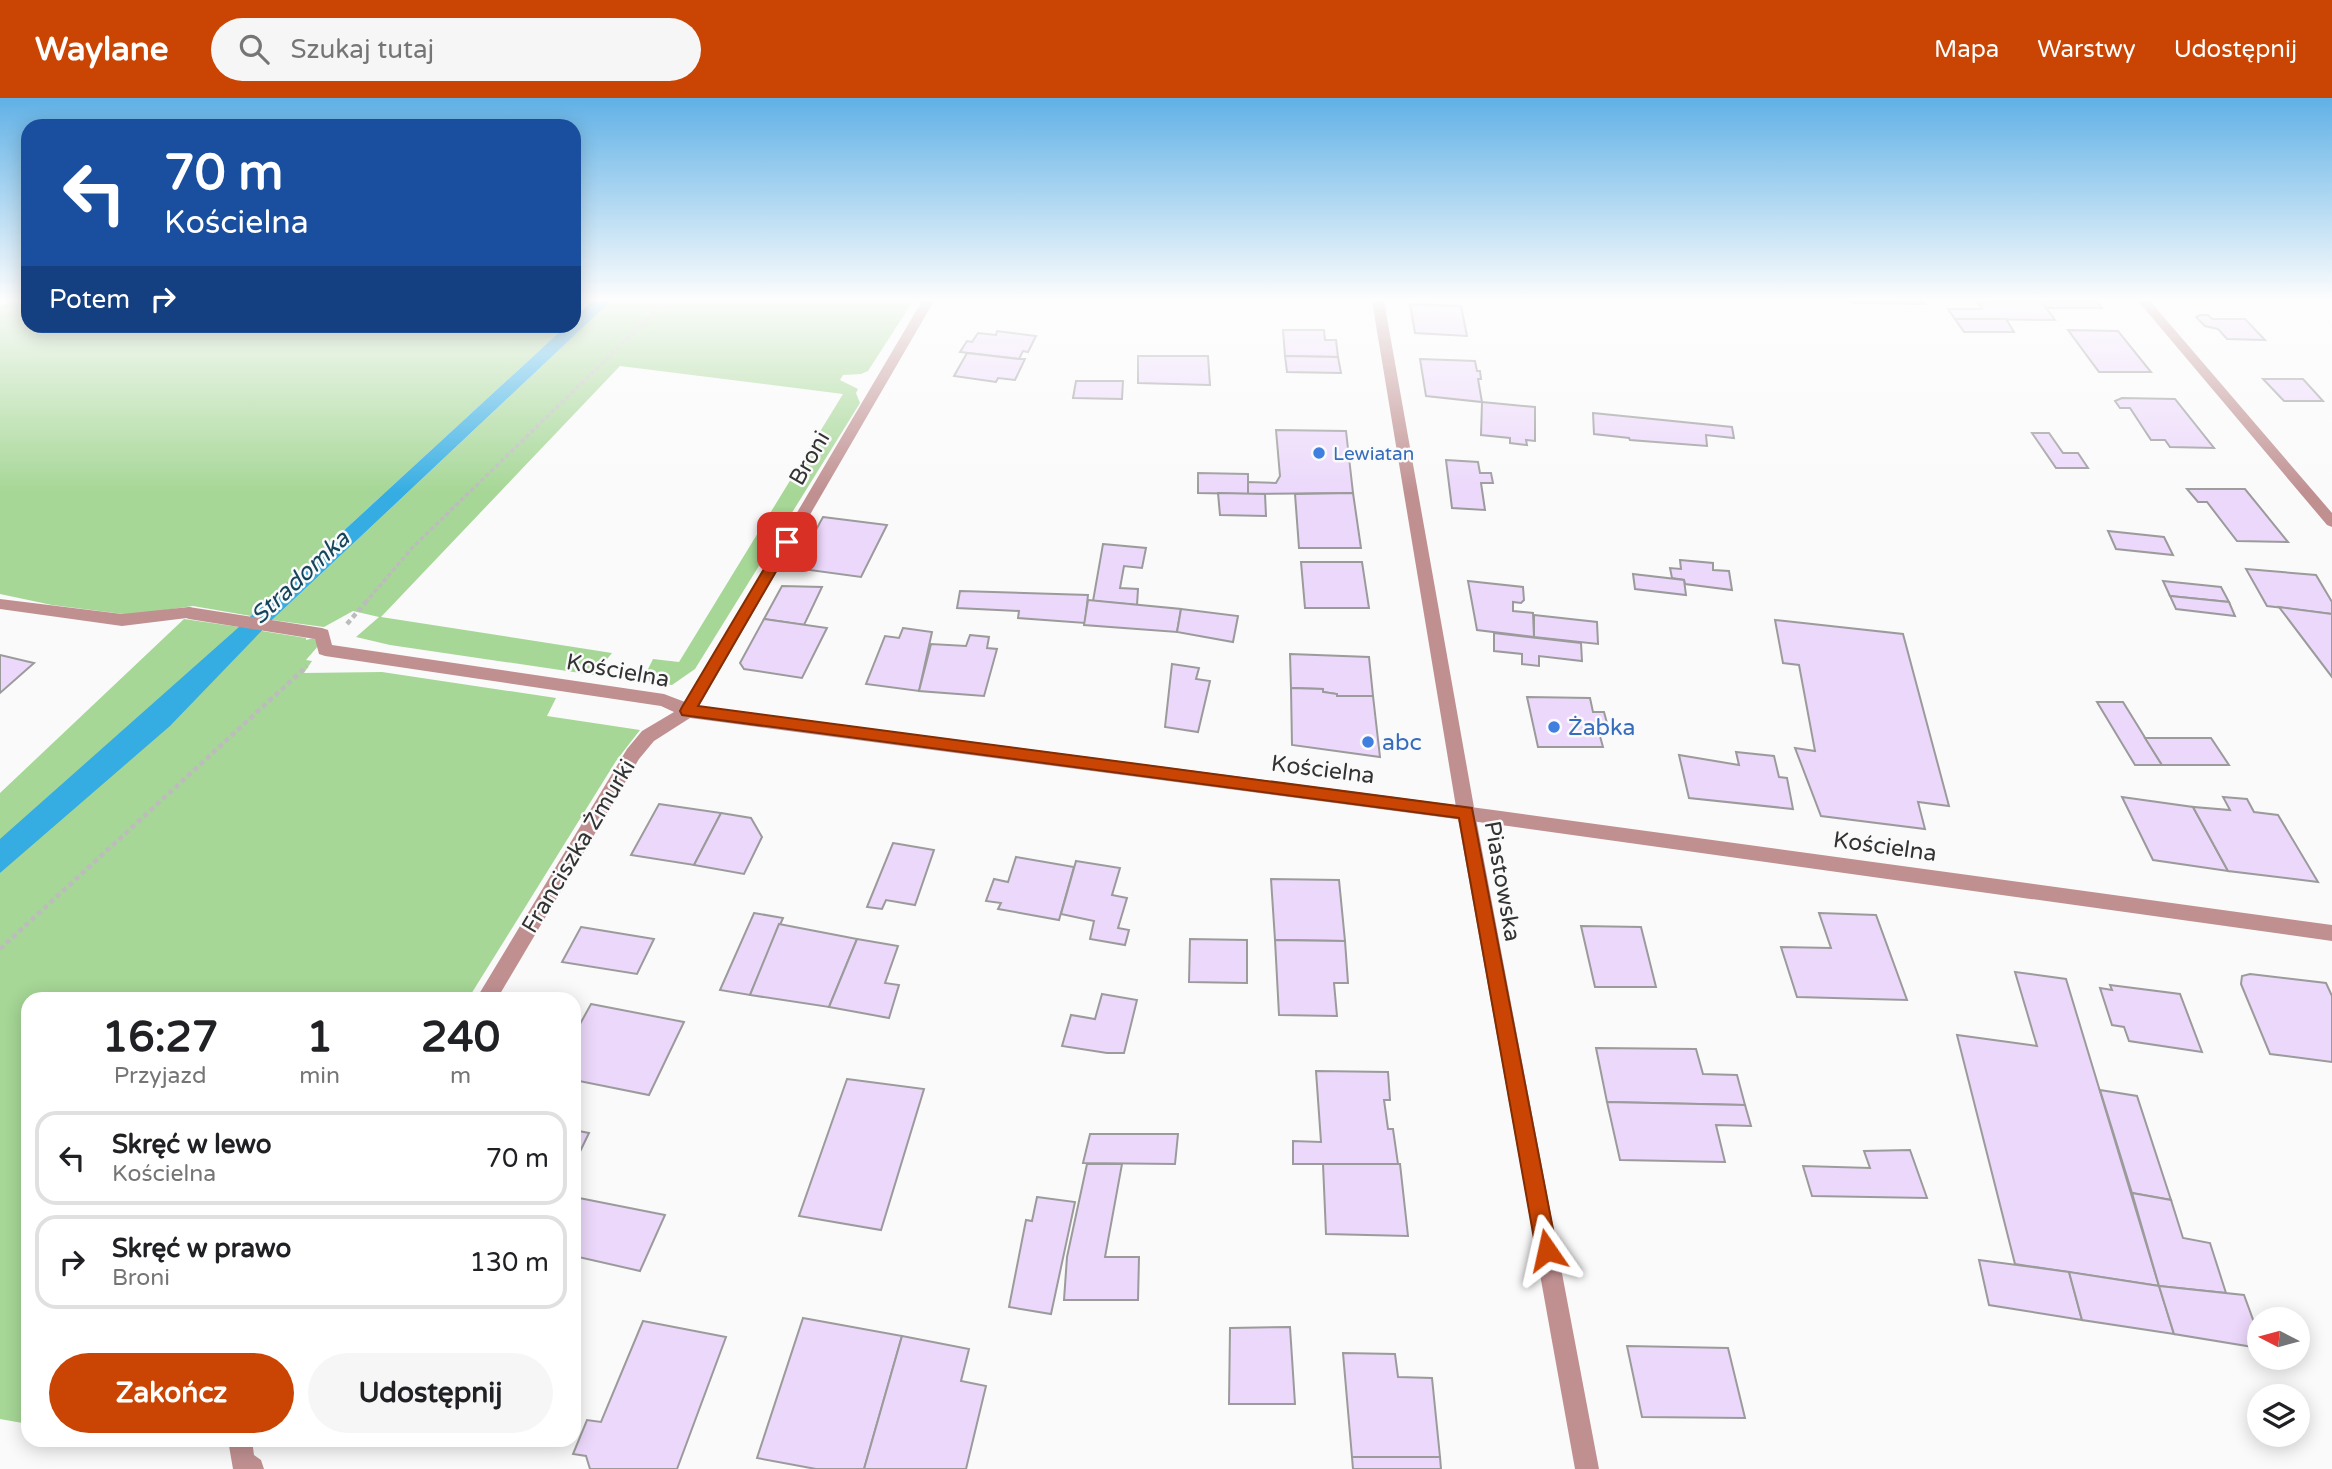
<!DOCTYPE html>
<html lang="pl">
<head>
<meta charset="utf-8">
<style>
	:root { --surface:#fff; --page:#f6f6f6; --text:#202124; --muted:#757577; --line:#e0e0e0; --accent:#ca4503 }
	body { margin:0; font-family:"Varela Round",sans-serif; background:var(--page); color:var(--text); height:100vh; display:flex; flex-direction:column; font-size:26px; white-space:nowrap }
	* { box-sizing:border-box; margin:0 }
	p { font-size:23px; color:var(--muted) }
	.icon { flex:none; width:38px; height:38px; fill:none; stroke:currentColor; stroke-width:2; stroke-linecap:round; stroke-linejoin:round }
	.map { position:relative; flex:1; overflow:hidden }
	.panel { position:absolute; left:21px; top:894px; width:560px; height:455px; display:flex; flex-direction:column; background:var(--surface); border-radius:21px; box-shadow:0 4px 18px #0003 }
	.panel>* { flex:none }
	.hud { position:absolute; left:21px; top:21px; width:560px; height:214px; border-radius:21px; box-shadow:0 4px 18px #0003; background:#1a4fa0; color:#fff; overflow:hidden }
	.needle { width:46px; rotate:276deg }
	.fabs { position:absolute; left:2247px; top:1209px; display:grid; gap:14px }
	.fabs a { display:grid; place-items:center; width:63px; height:63px; border-radius:50%; background:var(--surface); box-shadow:0 4px 18px #0003; font-size:35px }
	.pin { position:absolute; display:grid; place-items:center; width:60px; height:60px; color:#fff; margin:-30px; border-radius:14px; box-shadow:0 4px 10px #0006 }
	.me { position:absolute; width:77px; margin:-38px; rotate:349deg; stroke-linejoin:round; filter:drop-shadow(0 0 5px #0008) }
	.turn { display:flex; align-items:center; gap:24px; height:147px; padding:0 28px; font-size:32px }
	.turn .icon { width:91px; height:91px; stroke-width:2.5 }
	.turn b { display:block; font-size:49px; line-height:60px }
	.then { display:flex; align-items:center; height:66px; padding:0 28px; background:#0003; gap:14px; font-size:26px }
	.eta { display:flex; justify-content:space-evenly; align-items:center; height:119px; text-align:center }
	.eta b { font-size:42px; font-weight:800; line-height:49px }
	.cta { display:flex; gap:14px; margin-top:auto; padding:14px 28px }
	.cta a { flex:1; height:80px; border-radius:42px; background:var(--accent); color:#fff; font-size:28px; font-weight:800; line-height:80px; text-align:center }
	.cta a+a { background:var(--page); color:var(--text) }
	ul { padding:0; list-style:none }
	li { display:flex; align-items:center; gap:21px; height:94px; margin:0 14px 10px; padding:0 14px; border:4px solid var(--line); border-radius:21px }
	li div { flex:1 }
	li b { display:block; font-size:26px }
	li em { font-style:normal }
	header { display:flex; align-items:center; gap:42px; box-sizing:border-box; height:98px; padding:0 35px; background:var(--accent); color:#fff }
	header strong { font-size:33px }
	nav { display:flex; gap:38px; margin-inline-start:auto; font-size:24px }
	.search { width:490px; height:63px; background:var(--page); display:flex; align-items:center; gap:18px; box-sizing:border-box; padding:0 24px; border-radius:38px; color:var(--muted); font-size:26px }
	.map>svg:first-child { display:block }
</style>
</head>
<body>
<header>
<strong>Waylane</strong>
<div class="search"><svg class="icon" aria-label="search" viewBox="0 0 24 24"><circle cx="10" cy="10" r="6"/><path d="M15 15l6 6"/></svg>Szukaj tutaj</div>
<nav><a>Mapa</a><a>Warstwy</a><a>Udostępnij</a></nav>
</header>
<div class="map">
<svg width="2332" height="1371" viewBox="0 0 2332 1371">
	<rect width="100%" height="100%" fill="#fafafb"/>
	<!-- green -->
	<g fill="#a6d796">
		<path d="M10,203H28V228H566L251,518L193,508L131,517L52,507L0,496V208Z"/>
		<path d="M611,203H913L868,273L861,276L843,277L840,282L858,291L856,295L860,305L695,571L672,587L649,584L648,571L653,561L679,564L843,296L620,268L381,519L612,555L594,577L390,547L356,539L379,519L353,513L324,529L272,522Z"/>
		<path d="M184,521L239,529L245,524L262,533L306,540V542L314,540L319,547L306,562L312,563L304,575L382,574L556,600L547,618L640,632L616,663L468,901H28V1326L0,1321V695Z"/>
	</g>
	<!-- water -->
	<path fill="#35ade2" d="M592,203H611L272,522L170,628L0,775V741L239,529L566,228H574V220Z"/>
	<!-- building -->
	<g fill="#ecd8fb" stroke="#9b9b9b" stroke-width="2">
		<path d="M1851,203H1923L1925,206L1853,205Z"/>
		<path d="M1983,203H2041L2055,222L1955,221L1948,211H1982L1978,205L1985,206Z"/>
		<path d="M2041,203H2096L2102,210H2046Z"/>
		<path d="M1410,206L1461,208L1467,238L1415,235Z"/>
		<path d="M2200,217H2208L2212,221H2245L2265,242L2227,241L2218,231L2205,228L2196,219Z"/>
		<path d="M1955,221H2006L2014,234H1964Z"/>
		<path d="M1283,232H1324L1325,242H1336L1338,259L1285,258Z"/>
		<path d="M2068,232L2118,233L2151,274H2099Z"/>
		<path d="M997,233L1036,238L1028,254L1023,253L1019,261L960,254L967,243L972,244L978,235L996,237Z"/>
		<path d="M967,255L1019,261H1025L1015,282L998,280L996,284L954,278Z"/>
		<path d="M1138,258H1208L1210,287L1138,285Z"/>
		<path d="M1285,258L1338,259L1341,275L1287,274Z"/>
		<path d="M1420,261L1475,263L1477,273H1480L1481,281H1478L1482,304L1426,298Z"/>
		<path d="M2263,281H2303L2323,303H2284Z"/>
		<path d="M1076,283H1123L1122,301L1073,300Z"/>
		<path d="M2122,300L2175,301L2214,350L2170,349L2165,342H2151L2130,310H2120L2115,303Z"/>
		<path d="M1482,304L1535,309V343L1526,342L1527,347L1510,345V340L1481,337Z"/>
		<path d="M1593,315L1732,329L1734,340L1706,337L1707,348L1630,342L1629,340L1594,336Z"/>
		<path d="M1276,332L1346,333L1353,395L1248,396V384L1276,385L1280,378Z"/>
		<path d="M2032,335H2049L2063,355H2078L2088,370H2056Z"/>
		<path d="M1446,362L1478,364L1480,375H1491L1493,385H1481L1485,412L1452,410Z"/>
		<path d="M1198,375L1248,376V396L1198,395Z"/>
		<path d="M2187,391H2245L2288,444L2237,443L2207,404H2198Z"/>
		<path d="M1218,395L1265,396L1266,418L1220,417Z"/>
		<path d="M1353,395L1361,450H1299L1295,396Z"/>
		<path d="M823,419L887,427L861,479L795,470Z"/>
		<path d="M2108,433L2164,439L2173,457L2116,451Z"/>
		<path d="M1103,446L1146,450L1142,470L1124,468L1120,490L1138,491L1137,507L1093,503Z"/>
		<path d="M1680,462L1713,465V472L1729,473L1732,492L1685,486L1684,482L1672,480L1670,470L1681,471Z"/>
		<path d="M1301,464H1362L1369,510H1305Z"/>
		<path d="M2246,471L2316,477L2332,504V516L2267,508Z"/>
		<path d="M1633,476L1684,482L1686,497L1635,491Z"/>
		<path d="M1468,483L1523,489L1524,502L1521,505L1513,504V513L1533,515L1534,539L1477,532Z"/>
		<path d="M2163,483L2221,489L2229,504L2170,498Z"/>
		<path d="M782,488L822,489L804,527L764,521Z"/>
		<path d="M960,493L1088,497L1085,525L1018,520L1019,513L957,510Z"/>
		<path d="M2170,498L2229,504L2235,518L2176,511Z"/>
		<path d="M1088,502L1181,511L1177,534L1084,527Z"/>
		<path d="M2279,509L2332,516V579Z"/>
		<path d="M1181,511L1238,518L1233,544L1177,534Z"/>
		<path d="M1534,517L1597,524L1598,546L1534,539Z"/>
		<path d="M764,521L827,530L802,580L744,571L740,565Z"/>
		<path d="M1775,522L1903,536L1949,708L1918,704L1925,731L1821,718L1795,650L1815,653L1799,567L1783,565Z"/>
		<path d="M903,530L932,534L919,593L866,586L885,538L899,540Z"/>
		<path d="M1494,535L1581,545L1582,563L1539,558V568L1522,566V556L1494,553Z"/>
		<path d="M970,537L989,539L987,550L997,551L984,598L919,593L931,546L966,548Z"/>
		<path d="M1290,556L1369,559L1373,598H1337V596L1323,594V591L1291,590Z"/>
		<path d="M0,557L34,565L0,595Z"/>
		<path d="M1172,566L1199,570L1196,581L1210,583L1198,634L1165,629Z"/>
		<path d="M1291,590L1323,591V594L1337,596V598H1373L1380,659L1292,647Z"/>
		<path d="M1527,599L1590,600L1593,614H1604L1607,625L1596,624L1603,649H1538Z"/>
		<path d="M2097,604H2123L2162,667H2135Z"/>
		<path d="M2145,640H2211L2229,667H2162Z"/>
		<path d="M1736,654L1774,658L1779,679L1787,680L1793,711L1689,700L1679,657L1739,667Z"/>
		<path d="M2122,699L2193,709L2228,773L2153,762Z"/>
		<path d="M2223,699L2247,701L2254,714L2278,717L2318,784L2228,773L2193,709L2230,712Z"/>
		<path d="M659,706L721,715L694,767L631,757Z"/>
		<path d="M721,715L751,720L762,739L744,776L694,767Z"/>
		<path d="M893,745L934,752L915,807L886,802L882,811L867,809Z"/>
		<path d="M1016,759L1074,769L1059,822L998,811L1001,805L986,803L994,781L1008,784Z"/>
		<path d="M1076,763L1120,770L1112,797L1127,800L1118,830L1129,832L1125,847L1090,841L1094,823L1061,816Z"/>
		<path d="M1271,781L1339,782L1345,843L1275,842Z"/>
		<path d="M754,815L783,820L750,897L720,892Z"/>
		<path d="M1819,815L1876,817L1907,902L1797,899L1781,849L1831,850Z"/>
		<path d="M779,826L857,841L829,909L750,897Z"/>
		<path d="M1581,828L1641,829L1656,889H1595Z"/>
		<path d="M581,829L654,841L637,876L562,864Z"/>
		<path d="M857,841L898,848L885,885L899,887L889,920L829,909Z"/>
		<path d="M1190,841L1247,842V885L1189,884Z"/>
		<path d="M1275,842L1345,843L1348,885H1334L1337,918L1279,917Z"/>
		<path d="M2015,874L2066,881L2159,1188L2015,1166L1957,937L2037,948Z"/>
		<path d="M2250,876L2326,885L2332,898V964L2270,956L2241,886L2242,878Z"/>
		<path d="M2110,887L2180,896L2202,954L2129,943L2124,929L2112,927L2100,890L2112,892Z"/>
		<path d="M1102,896L1137,902L1124,955H1107L1062,948L1071,917L1095,921Z"/>
		<path d="M591,906L684,924L649,997L574,982V937Z"/>
		<path d="M1596,950L1696,951L1703,976L1737,977L1745,1007L1607,1004Z"/>
		<path d="M1316,973L1388,974L1390,1002H1384L1388,1031H1393L1398,1066H1293V1043L1321,1044Z"/>
		<path d="M847,981L924,991L881,1132L799,1118Z"/>
		<path d="M2100,992L2137,998L2171,1102L2132,1095Z"/>
		<path d="M1607,1004L1745,1007L1751,1028L1716,1027L1725,1064L1620,1062Z"/>
		<path d="M574,1032L589,1035L574,1066Z"/>
		<path d="M1090,1036H1178L1175,1066L1083,1065Z"/>
		<path d="M1910,1052L1927,1100L1812,1098L1803,1068L1870,1070L1864,1053Z"/>
		<path d="M1087,1066H1122L1105,1159H1139L1138,1202H1064L1067,1159Z"/>
		<path d="M1323,1066H1400L1408,1138L1326,1136Z"/>
		<path d="M2132,1095L2171,1102L2183,1140L2210,1145L2226,1195L2159,1188Z"/>
		<path d="M574,1099L665,1117L640,1173L574,1158Z"/>
		<path d="M1037,1099L1075,1104L1051,1216L1009,1209L1026,1122L1032,1123Z"/>
		<path d="M1979,1162L2069,1174L2082,1222L1989,1207Z"/>
		<path d="M2069,1174L2159,1188L2174,1236L2082,1222Z"/>
		<path d="M2159,1188L2244,1197L2259,1238V1250L2174,1236Z"/>
		<path d="M803,1220L902,1238L864,1371H816L757,1360Z"/>
		<path d="M643,1223L726,1239L677,1371H590L586,1358L573,1356L587,1322L601,1324Z"/>
		<path d="M1290,1229L1295,1306H1229L1230,1230Z"/>
		<path d="M902,1238L969,1251L961,1283L986,1288L966,1371H864Z"/>
		<path d="M1627,1248L1728,1250L1745,1320L1642,1319Z"/>
		<path d="M1343,1255L1395,1256L1398,1279L1432,1280L1440,1359H1352Z"/>
		<path d="M1352,1359H1440L1441,1371H1353Z"/>
	</g>
	<g fill="none" stroke-linecap="round" stroke-linejoin="round">
		<!-- path-far1 -->
		<path stroke="#bcbcbc" stroke-width="3.5" stroke-dasharray="4.5 2.5" stroke-linecap="butt" d="M365,505L413,449L666,203"/>
		<!-- path -->
		<g stroke="#bcbcbc" stroke-width="4.5" stroke-dasharray="5 3.5" stroke-linecap="butt">
			<path d="M347,526L366,504"/>
			<path d="M0,851L307,568"/>
		</g>
		<!-- pedestrian -->
		<path fill="#c09091" fill-rule="evenodd" d="M189,509L195,511L197,515L195,519L122,528L114,522L122,516Z"/>
		<!-- minor -->
		<g fill="#c09091" fill-rule="evenodd">
			<path d="M922,203H934L699,608L1501,713L2332,827V843L1501,727L690,620L654,643L639,661L497,901H476L627,651L642,633L674,614L661,608L325,558L319,556L315,541L189,521L183,519L181,515L183,511L189,509L322,530L328,532L332,547L664,596L685,604Z"/>
			<path d="M2138,203H2150L2332,415V429L2327,427Z"/>
			<path d="M0,501L122,516L130,522L122,528L0,511Z"/>
			<path d="M228,1342H252L254,1357L261,1362L264,1371H233Z"/>
		</g>
		<!-- tertiary -->
		<path fill="#c09091" fill-rule="evenodd" d="M1372,203H1384L1475,715L1599,1371H1575L1457,715Z"/>
	</g>
	<!-- sky -->
	<linearGradient id="sky" x2="0" y2="1"><stop stop-color="#60b1e6"/><stop offset="0.51" stop-color="#fdfdfd"/><stop offset="1" stop-color="#fdfdfd" stop-opacity="0"/></linearGradient>
	<rect width="2332" height="395" fill="url(#sky)"/>
	<!-- route -->
	<path fill="#ca4503" stroke="#832d02" stroke-width="2" d="M787,439L793,444L698,608L1472,710L1557,1152L1554,1159L1547,1162L1539,1159L1536,1152L1459,720L682,617L680,613L682,609L780,444Z"/>
	<!-- markers -->
	<g fill="#3f7fe0" stroke="#fafafb" stroke-width="2.5">
		<circle cx="1319" cy="355" r="7"/>
		<circle cx="1554" cy="629" r="7"/>
		<circle cx="1368" cy="644" r="7"/>
	</g>
	<g text-anchor="middle" stroke-width="5" stroke-linejoin="round" paint-order="stroke">
		<!-- far-shop labels -->
		<g font-size="19" fill="#366cbe" stroke="#fafafb" text-anchor="start">
			<text x="1333" y="362">Lewiatan</text>
		</g>
		<!-- street labels -->
		<g font-size="23" fill="#333" stroke="#fafafb">
			<text transform="translate(809 360) rotate(-60)" y="8">Broni</text>
			<text transform="translate(618 572) rotate(10)" y="8">Kościelna</text>
			<text transform="translate(1323 671) rotate(7)" y="8">Kościelna</text>
			<text transform="translate(578 748) rotate(-59)" y="8">Franciszka Żmurki</text>
			<text transform="translate(1885 748) rotate(8)" y="8">Kościelna</text>
			<text transform="translate(1503 783) rotate(80)" y="8">Piastowska</text>
		</g>
		<!-- shop labels -->
		<g font-size="23" fill="#366cbe" stroke="#fafafb" text-anchor="start">
			<text x="1568" y="637">Żabka</text>
			<text x="1382" y="652">abc</text>
		</g>
		<!-- water labels -->
		<g font-size="24" font-style="italic" fill="#15455b" stroke="#fafafb">
			<text transform="translate(300 479) rotate(-43)" y="8">Stradomka</text>
		</g>
	</g>
</svg>
<div class="fabs">
<a><svg class="needle" viewBox="-14 -14 28 28"><path d="M0-13l5 13h-10z" fill="#e53935"/><path d="M0 13l5-13h-10z" fill="#757577"/></svg></a>
<a><svg class="icon" aria-label="layers" viewBox="0 0 24 24"><path d="M12 4l9 5-9 5-9-5zM3 14l9 5 9-5"/></svg></a>
</div>
<div class="pin" style="left:787px;top:444px;background:#d93025"><svg class="icon" aria-label="arrive" viewBox="0 0 24 24"><path d="M6 21V4h12l-3 4 3 4H6"/></svg></div>
<svg class="me" style="left:1547px;top:1152px" viewBox="-20 -20 40 40"><path d="M0-17L14 15 0 8-14 15z" fill="#ca4503" stroke="#fff" stroke-width="4"/></svg>
<div class="hud">
<div class="turn"><svg class="icon" aria-label="left" viewBox="0 0 24 24"><path d="M17 20v-9H6M10 6l-5 5 5 5"/></svg><div><b>70 m</b>Kościelna</div></div>
<div class="then">Potem<svg class="icon" aria-label="right" viewBox="0 0 24 24"><path d="M7 20v-9h11M14 6l5 5-5 5"/></svg></div>
</div>
<section class="panel">
<div class="eta">
<div><b>16:27</b><p>Przyjazd</p></div>
<div><b>1</b><p>min</p></div>
<div><b>240</b><p>m</p></div>
</div>
<ul>
<li><svg class="icon" aria-label="left" viewBox="0 0 24 24"><path d="M17 20v-9H6M10 6l-5 5 5 5"/></svg><div><b>Skręć w lewo</b><p>Kościelna</p></div><em>70 m</em></li>
<li><svg class="icon" aria-label="right" viewBox="0 0 24 24"><path d="M7 20v-9h11M14 6l5 5-5 5"/></svg><div><b>Skręć w prawo</b><p>Broni</p></div><em>130 m</em></li>
</ul>
<div class="cta"><a>Zakończ</a><a>Udostępnij</a></div>
</section>
</div>
</body>
</html>
